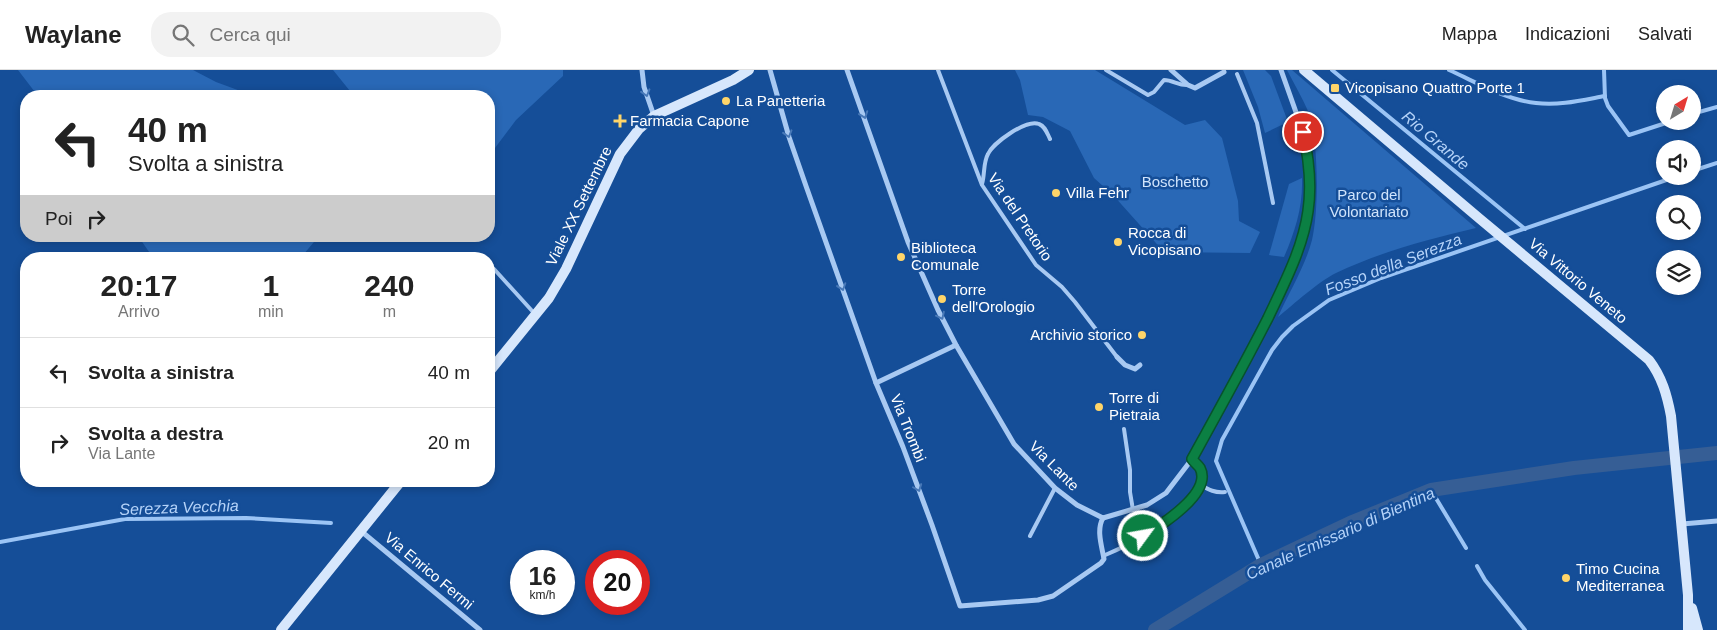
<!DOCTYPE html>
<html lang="it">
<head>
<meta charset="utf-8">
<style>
	:root { --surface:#fff; --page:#f2f2f2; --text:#222; --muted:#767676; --line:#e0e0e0 }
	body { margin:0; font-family:Arial,sans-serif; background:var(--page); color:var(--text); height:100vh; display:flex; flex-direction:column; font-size:19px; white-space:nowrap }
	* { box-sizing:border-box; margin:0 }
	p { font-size:16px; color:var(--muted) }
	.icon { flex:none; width:28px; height:28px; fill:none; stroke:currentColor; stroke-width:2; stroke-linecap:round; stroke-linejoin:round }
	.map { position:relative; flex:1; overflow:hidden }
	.details { position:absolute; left:20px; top:182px; width:475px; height:235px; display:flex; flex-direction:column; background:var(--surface); border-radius:20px; box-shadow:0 2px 8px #0003 }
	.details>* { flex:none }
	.banner { position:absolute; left:20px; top:20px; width:475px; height:152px; border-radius:20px; box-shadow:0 2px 8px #0003; background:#fff; color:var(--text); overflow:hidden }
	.needle { width:32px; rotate:38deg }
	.controls { position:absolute; left:1656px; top:15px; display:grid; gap:10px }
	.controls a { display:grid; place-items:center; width:45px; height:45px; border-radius:50%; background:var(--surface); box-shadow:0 2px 8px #0003; font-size:25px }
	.speed { position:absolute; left:510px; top:480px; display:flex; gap:10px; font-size:25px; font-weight:700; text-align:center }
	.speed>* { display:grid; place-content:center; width:65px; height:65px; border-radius:50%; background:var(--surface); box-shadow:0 2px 8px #0003; line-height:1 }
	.speed small { font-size:12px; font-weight:400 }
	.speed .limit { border:8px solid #d22; background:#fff; color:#111 }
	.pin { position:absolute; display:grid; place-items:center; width:42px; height:42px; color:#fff; margin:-21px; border:2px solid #fff; border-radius:50%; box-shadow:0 1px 5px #0007 }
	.me { position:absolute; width:55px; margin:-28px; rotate:58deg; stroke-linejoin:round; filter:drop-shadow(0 0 4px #0008) }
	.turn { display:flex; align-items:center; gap:18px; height:105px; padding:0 25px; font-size:22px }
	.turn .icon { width:65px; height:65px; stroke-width:2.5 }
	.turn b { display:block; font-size:35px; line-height:42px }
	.then { display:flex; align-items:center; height:48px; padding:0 25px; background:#0003; gap:10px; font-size:19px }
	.eta { display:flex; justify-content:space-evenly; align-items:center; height:85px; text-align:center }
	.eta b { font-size:30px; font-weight:800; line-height:35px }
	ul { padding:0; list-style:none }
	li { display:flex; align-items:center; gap:15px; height:70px; padding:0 25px; border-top:1px solid var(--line) }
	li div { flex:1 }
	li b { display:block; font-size:19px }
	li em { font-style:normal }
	header { display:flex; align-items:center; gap:30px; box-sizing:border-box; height:70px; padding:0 25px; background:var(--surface); border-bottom:1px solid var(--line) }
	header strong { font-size:24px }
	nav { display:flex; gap:28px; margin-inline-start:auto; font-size:18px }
	.search { width:350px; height:45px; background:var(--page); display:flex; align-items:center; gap:12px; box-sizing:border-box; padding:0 18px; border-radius:20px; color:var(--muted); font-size:19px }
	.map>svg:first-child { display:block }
</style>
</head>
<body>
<header>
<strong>Waylane</strong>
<div class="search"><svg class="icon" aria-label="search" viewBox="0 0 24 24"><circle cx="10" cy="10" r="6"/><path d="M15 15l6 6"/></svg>Cerca qui</div>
<nav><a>Mappa</a><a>Indicazioni</a><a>Salvati</a></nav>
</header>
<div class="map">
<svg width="1717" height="560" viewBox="0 0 1717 560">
	<rect width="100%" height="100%" fill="#154e98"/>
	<!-- green -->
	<g fill="#2968b6">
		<path d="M18,0H193L216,12L254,26H38Z"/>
		<path d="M333,0H563V6L516,50L489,86V26H354Z"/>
		<path d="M1015,0H1095L1185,55L1205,50L1222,68L1238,131L1239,151L1260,162L1250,183L1164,182L1113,125L1094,108L1070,61L1043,47L1028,45L1020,10Z"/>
		<path d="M1243,0H1265L1271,6L1288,52L1265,63L1258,37Z"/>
		<path d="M1287,0H1292L1476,158C1429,169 1380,182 1336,203C1318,212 1294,234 1278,247C1289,222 1305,197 1312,170C1319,141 1319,69 1308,41C1302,27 1294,14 1287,0Z"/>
		<path d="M1302,108C1303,137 1295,161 1284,187L1269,185L1289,114Z"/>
		<path d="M138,166H319L303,185V189H154Z"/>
	</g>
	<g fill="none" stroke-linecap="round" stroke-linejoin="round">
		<!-- stream -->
		<g stroke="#9bc4f5" stroke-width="4">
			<path d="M1332,0L1525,159"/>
			<path d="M1449,0C1476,12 1506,30 1536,33C1559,36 1583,30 1605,26"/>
			<path d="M1604,0L1605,28L1608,36L1629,65L1672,51"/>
			<path d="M1692,44L1717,37"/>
			<path d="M1692,101L1717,93"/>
			<path d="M1431,420L1466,478"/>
			<path d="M0,472L125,449L246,448L331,453"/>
			<path d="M1261,495L1216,391L1222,370L1272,280L1282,267L1293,256L1329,230L1381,208L1678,106"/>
			<path d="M1477,496L1485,510L1525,560"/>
		</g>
		<!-- canal -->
		<path stroke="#365e95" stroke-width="14" d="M1155,560L1261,495L1350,453L1431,420L1574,398L1717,383"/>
		<!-- lane -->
		<g stroke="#a8c9f2" stroke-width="4">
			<path d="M938,0L982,115L1036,195L1062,217L1075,232L1117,287"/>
			<path d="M1106,0L1148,25L1154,22L1164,10C1173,10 1179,16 1188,15"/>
			<path d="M1237,4L1257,53L1273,133"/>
			<path d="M982,114C985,104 983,93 988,84C993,73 1026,49 1039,54C1045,56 1047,63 1050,69"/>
			<path d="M494,199L534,243"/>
			<path d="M1124,359L1130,400V422L1133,440"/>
			<path d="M1201,415C1209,420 1215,423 1225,422"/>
			<path d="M1030,466L1055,418"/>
			<path d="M1103,486C1138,471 1168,455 1193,426C1197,420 1201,416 1202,409C1202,400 1197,395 1192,389"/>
		</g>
		<!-- street -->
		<g stroke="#a8c9f2" stroke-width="5">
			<path d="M642,0L644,17L654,46"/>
			<path d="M770,0L789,67L806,116L876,313L903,377L932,455L960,536L1038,530L1053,526L1101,493L1104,489C1102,477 1096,460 1103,448"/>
			<path d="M847,0L908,172L938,240L956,275L1014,374L1055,418L1077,435L1103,448L1147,435L1166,423L1192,389L1249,284L1276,231L1295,188L1308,143L1310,124V96L1303,62L1281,0"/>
			<path d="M1171,0L1188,15L1195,18L1224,2"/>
			<path d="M1117,287L1125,295L1135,299L1140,295"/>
			<path d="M876,313L956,275"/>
			<path d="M145,412L150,411"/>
			<path d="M1682,454L1717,451"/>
			<path d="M361,461L480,560"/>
		</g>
		<!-- secondary -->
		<g stroke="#d7e7fc" stroke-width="10">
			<path d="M1304,0L1480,149L1649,290C1662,307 1667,325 1671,346L1688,525V560"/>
			<path d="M489,302L549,228L566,199L620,84L639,59L654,46L733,10L749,0"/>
			<path d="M1692,538L1698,560"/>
			<path d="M281,560L401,411"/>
		</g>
	</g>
	<!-- one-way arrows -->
	<defs><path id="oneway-chevron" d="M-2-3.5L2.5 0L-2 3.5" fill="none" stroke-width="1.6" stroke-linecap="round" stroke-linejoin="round" transform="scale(1.25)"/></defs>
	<g stroke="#4879b8">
		<use href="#oneway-chevron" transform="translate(646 23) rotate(73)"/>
		<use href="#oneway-chevron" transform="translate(864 45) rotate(70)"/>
		<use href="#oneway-chevron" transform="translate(788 64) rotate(73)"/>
		<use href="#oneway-chevron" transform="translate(842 217) rotate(71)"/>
		<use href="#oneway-chevron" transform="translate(941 246) rotate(64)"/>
		<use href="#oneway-chevron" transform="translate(918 418) rotate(69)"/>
	</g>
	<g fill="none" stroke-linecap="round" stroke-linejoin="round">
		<!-- route casing -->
		<g stroke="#07532c" stroke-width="12">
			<path id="route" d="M1143,466C1160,456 1213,423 1200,398C1198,395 1194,392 1192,389C1218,342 1244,295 1268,248C1284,214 1303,178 1308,141C1312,114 1309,89 1303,62"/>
		</g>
		<!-- route -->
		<use href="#route" stroke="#0b8043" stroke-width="9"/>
	</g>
	<!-- markers -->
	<g fill="#ffd569" stroke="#154e98" stroke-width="2">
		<rect x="1330" y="13" width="10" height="10" rx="2.5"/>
		<circle cx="726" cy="31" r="5"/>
		<path d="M617.5 43.5h5v5h5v5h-5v5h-5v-5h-5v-5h5z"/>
		<circle cx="1056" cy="123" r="5"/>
		<circle cx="1118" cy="172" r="5"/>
		<circle cx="901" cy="187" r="5"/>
		<circle cx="942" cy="229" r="5"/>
		<circle cx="1142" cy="265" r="5"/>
		<circle cx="1099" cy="337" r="5"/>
		<circle cx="1566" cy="508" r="5"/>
	</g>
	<g text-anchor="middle" stroke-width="5" stroke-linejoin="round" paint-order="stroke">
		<!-- poi labels -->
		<g font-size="15" fill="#fff" stroke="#154e98" text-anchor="start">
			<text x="1345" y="23">Vicopisano Quattro Porte 1</text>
			<text x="736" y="36">La Panetteria</text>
			<text x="630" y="56">Farmacia Capone</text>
			<text x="1066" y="128">Villa Fehr</text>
			<text x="1128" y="168">Rocca di<tspan x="1128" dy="17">Vicopisano</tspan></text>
			<text x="911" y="183">Biblioteca<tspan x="911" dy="17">Comunale</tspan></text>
			<text x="952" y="225">Torre<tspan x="952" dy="17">dell'Orologio</tspan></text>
			<text x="1132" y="270" text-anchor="end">Archivio storico</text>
			<text x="1109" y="333">Torre di<tspan x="1109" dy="17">Pietraia</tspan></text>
			<text x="1576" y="504">Timo Cucina<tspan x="1576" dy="17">Mediterranea</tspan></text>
		</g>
		<!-- park labels -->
		<g font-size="15" fill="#d0e4fc" stroke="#154e98">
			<text x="1175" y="117">Boschetto</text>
			<text x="1369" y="130">Parco del<tspan x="1369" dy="17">Volontariato</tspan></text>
		</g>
		<!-- street labels -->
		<g font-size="15" fill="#fff" stroke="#154e98">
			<text transform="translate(579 136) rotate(-64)" y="5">Viale XX Settembre</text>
			<text transform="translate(1020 147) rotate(56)" y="5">Via del Pretorio</text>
			<text transform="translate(1578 211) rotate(40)" y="5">Via Vittorio Veneto</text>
			<text transform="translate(908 358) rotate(68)" y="5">Via Trombi</text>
			<text transform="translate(1054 396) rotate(45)" y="5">Via Lante</text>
			<text transform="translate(429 501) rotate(40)" y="5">Via Enrico Fermi</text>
		</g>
		<!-- water labels -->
		<g font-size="16" font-style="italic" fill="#b5d3f9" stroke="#154e98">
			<text transform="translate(1436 70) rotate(40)" y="6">Rio Grande</text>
			<text transform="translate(1393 194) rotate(-21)" y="6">Fosso della Serezza</text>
			<text transform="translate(179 437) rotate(-2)" y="6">Serezza Vecchia</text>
			<text transform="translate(1340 463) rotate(-24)" y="6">Canale Emissario di Bientina</text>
		</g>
	</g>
</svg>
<div class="controls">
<a><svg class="needle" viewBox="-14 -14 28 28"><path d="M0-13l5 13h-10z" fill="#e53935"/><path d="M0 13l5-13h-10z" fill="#767676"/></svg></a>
<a><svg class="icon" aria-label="sound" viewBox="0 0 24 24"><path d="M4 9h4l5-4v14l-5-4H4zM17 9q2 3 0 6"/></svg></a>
<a><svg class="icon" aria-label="search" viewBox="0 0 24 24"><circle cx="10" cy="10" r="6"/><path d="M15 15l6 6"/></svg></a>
<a><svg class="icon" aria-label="layers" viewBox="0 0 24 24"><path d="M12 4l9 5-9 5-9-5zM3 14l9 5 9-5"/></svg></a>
</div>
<div class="speed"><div>16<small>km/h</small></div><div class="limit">20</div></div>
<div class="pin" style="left:1303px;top:62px;background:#d93025"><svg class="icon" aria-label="arrive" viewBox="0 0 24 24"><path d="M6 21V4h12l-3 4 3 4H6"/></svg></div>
<svg class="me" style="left:1143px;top:466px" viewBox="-20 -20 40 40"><circle r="17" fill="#0b8043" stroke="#fff" stroke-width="3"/><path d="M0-11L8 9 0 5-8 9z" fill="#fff"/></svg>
<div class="banner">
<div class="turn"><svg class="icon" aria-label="left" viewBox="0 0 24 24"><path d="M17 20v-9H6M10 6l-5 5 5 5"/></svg><div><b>40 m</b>Svolta a sinistra</div></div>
<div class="then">Poi<svg class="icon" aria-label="right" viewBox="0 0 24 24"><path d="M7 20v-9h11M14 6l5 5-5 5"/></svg></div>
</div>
<section class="details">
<div class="eta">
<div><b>20:17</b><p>Arrivo</p></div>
<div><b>1</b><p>min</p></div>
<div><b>240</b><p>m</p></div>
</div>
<ul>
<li><svg class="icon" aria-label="left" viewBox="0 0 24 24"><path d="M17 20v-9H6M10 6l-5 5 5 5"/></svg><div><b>Svolta a sinistra</b></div><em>40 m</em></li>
<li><svg class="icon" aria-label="right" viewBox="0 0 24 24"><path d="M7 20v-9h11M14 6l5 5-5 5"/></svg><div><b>Svolta a destra</b><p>Via Lante</p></div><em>20 m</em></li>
</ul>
</section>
</div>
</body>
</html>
